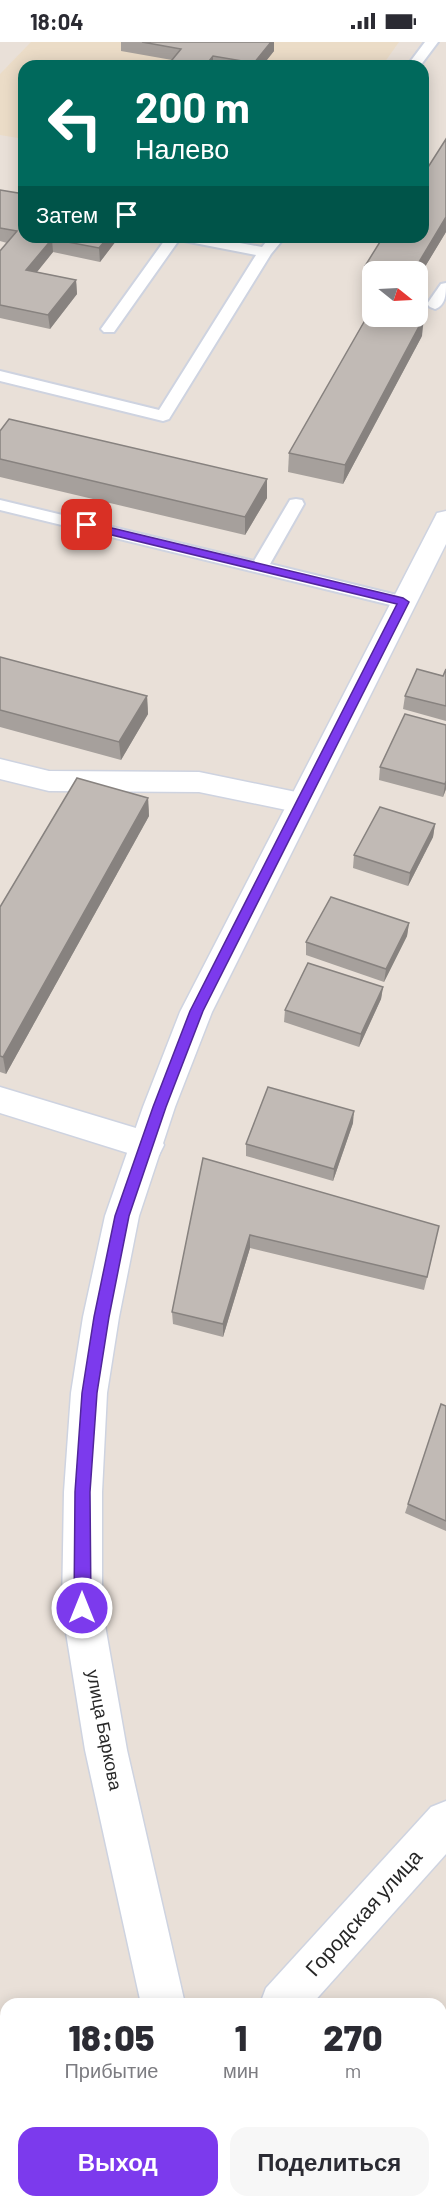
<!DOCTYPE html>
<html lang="ru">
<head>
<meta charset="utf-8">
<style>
	:root { --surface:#fff; --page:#f7f7f7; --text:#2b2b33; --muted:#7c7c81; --accent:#7c3aed }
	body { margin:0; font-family:Barlow,sans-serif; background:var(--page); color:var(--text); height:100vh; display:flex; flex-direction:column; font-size:22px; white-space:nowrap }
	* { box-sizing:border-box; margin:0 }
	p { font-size:20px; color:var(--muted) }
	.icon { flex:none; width:33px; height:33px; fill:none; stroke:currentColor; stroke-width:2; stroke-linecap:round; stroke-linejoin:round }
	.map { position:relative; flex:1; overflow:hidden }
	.drawer { position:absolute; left:0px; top:1956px; width:447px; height:210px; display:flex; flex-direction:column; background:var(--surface); border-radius:18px 18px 0 0; box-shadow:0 3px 15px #0003 }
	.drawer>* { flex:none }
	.guide { position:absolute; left:18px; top:18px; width:411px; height:183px; border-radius:18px; box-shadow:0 3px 15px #0003; background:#00695c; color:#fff; overflow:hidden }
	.needle { width:39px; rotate:108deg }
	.controls { position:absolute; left:362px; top:219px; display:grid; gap:12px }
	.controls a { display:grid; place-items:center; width:66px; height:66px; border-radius:12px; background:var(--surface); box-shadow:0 3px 15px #0003; font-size:30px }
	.pin { position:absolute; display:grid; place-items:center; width:51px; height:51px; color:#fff; margin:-26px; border-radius:12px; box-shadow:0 3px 9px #0006 }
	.me { position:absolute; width:66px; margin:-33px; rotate:0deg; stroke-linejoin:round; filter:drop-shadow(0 0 4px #0008) }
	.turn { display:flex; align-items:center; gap:21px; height:126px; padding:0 18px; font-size:27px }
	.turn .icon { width:78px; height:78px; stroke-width:2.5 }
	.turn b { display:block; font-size:42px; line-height:51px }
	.then { display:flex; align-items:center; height:57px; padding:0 18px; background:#0003; gap:12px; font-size:22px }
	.eta { display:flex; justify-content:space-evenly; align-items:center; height:102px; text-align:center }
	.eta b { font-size:36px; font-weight:800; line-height:42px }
	.cta { display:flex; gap:12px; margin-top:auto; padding:12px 18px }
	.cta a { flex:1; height:69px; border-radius:18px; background:var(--accent); color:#fff; font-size:24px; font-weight:800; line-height:69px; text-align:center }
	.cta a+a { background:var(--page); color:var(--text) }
	.status { display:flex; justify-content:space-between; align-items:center; height:42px; padding:0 30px; background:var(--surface); direction:ltr }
	.status svg { height:16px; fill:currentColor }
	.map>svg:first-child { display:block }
</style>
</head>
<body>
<div class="status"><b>18:04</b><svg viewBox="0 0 49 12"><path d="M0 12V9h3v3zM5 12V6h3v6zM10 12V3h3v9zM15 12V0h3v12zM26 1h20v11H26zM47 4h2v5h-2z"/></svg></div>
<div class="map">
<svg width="446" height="2166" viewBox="0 0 446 2166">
	<rect width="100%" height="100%" fill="#e9e0d8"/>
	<!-- education -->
	<path fill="#ebdcc7" d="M31,0H399L382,24H24V97L0,93V32Z"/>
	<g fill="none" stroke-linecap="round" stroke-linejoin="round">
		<!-- lane casing -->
		<g stroke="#ced3e0" stroke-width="4">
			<g id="lane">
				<path d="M425,0H438L420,24H407Z"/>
				<path d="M167,195H207L262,205L270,195H285L271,212L169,377L163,379L0,339V329L159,368L256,213L179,198L114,290H104L101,287Z"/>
				<path d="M446,241C446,251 446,263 435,267L430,265L427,262L441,242Z"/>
				<path d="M296,457L302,458L304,462L270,522L409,556L412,560L409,564L403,566L0,468V458L254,519L290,458Z"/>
			</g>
		</g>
		<!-- street casing -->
		<g stroke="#ced3e0" stroke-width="3">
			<g id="street">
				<path d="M0,717L49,729L199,730L301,751L311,754L315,761L311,768L301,771L199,750L49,749L0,737Z"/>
				<path d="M0,1045L159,1093L164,1103L159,1113L147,1117L0,1071Z"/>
				<path d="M446,1759V1812L312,1962H260L266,1946L431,1765Z"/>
			</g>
		</g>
		<!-- secondary casing -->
		<g stroke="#ced3e0" stroke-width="3">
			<g id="secondary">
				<path d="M446,469V502L212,970L175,1065L139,1174L119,1275L107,1351L102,1450V1566L127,1708L185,1962H141L85,1708L62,1566L64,1450L71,1351L83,1275L105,1174L143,1065L180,970L434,477L437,471Z"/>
				<path d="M176,2160H224L227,2166H179Z"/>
			</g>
		</g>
		<!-- lane -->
		<use href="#lane" fill="#fff" fill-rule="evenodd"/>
		<!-- street -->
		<use href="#street" fill="#fff" fill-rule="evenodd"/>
		<!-- secondary -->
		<use href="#secondary" fill="#fff" fill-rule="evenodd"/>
	</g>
	<!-- wall -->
	<g fill="#a6a09c">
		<path d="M121,0H274V9L262,24H167L172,18L121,9Z"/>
		<path d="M0,148L24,195H119L100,220L53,210L37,230L76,238L77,252L50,287L0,276V209L7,201L0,199Z"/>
		<path d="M446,190L417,238V230H372V244L363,242L365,224Z"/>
		<path d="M309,195H338L335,200Z"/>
		<path d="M422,294L343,442L288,430L289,411Z"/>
		<path d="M0,389L267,437V456L245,493L0,435Z"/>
		<path d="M0,615L147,654L148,672L121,718L0,685Z"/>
		<path d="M446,627V679L403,667L405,654L443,634Z"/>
		<path d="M446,683V747L443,755L379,738L380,725Z"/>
		<path d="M148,756L149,774L6,1032L0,1030V865Z"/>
		<path d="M435,782L433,795L408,844L353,826L354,813Z"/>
		<path d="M409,881L407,894L384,940L306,913V900Z"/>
		<path d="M383,945L381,957L359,1005L284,980L285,968Z"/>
		<path d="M353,1081L333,1139L246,1114V1102Z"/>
		<path d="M203,1116L436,1198L424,1248L250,1206L223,1295L173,1282L172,1270Z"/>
		<path d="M446,1364V1489L405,1471L408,1462Z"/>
	</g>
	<!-- shaded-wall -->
	<g fill="#87827f">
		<path d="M271,0H274V9L262,24H254V21Z"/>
		<path d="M213,14V24H205Z"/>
		<path d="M446,175V190L417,238V230H413Z"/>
		<path d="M108,195H119L100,220L99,206Z"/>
		<path d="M52,197L53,210L28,241L26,228Z"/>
		<path d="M76,238L77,252L50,287L48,273Z"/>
		<path d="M424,275L422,294L343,442L345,423Z"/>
		<path d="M267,437V456L245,493V475Z"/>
		<path d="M147,654L148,672L121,718L119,700Z"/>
		<path d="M446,739V747L443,755L445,742Z"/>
		<path d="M148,756L149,774L6,1032L3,1015Z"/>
		<path d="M435,782L433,795L408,844L410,831Z"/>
		<path d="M409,881L407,894L384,940L386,927Z"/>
		<path d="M383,945L381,957L359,1005L361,992Z"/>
		<path d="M354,1069L353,1081L333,1139L334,1127Z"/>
		<path d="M250,1193V1206L223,1295V1282Z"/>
	</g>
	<!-- building -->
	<g fill="#c1bab5" stroke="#87827f" stroke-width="1.5">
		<path d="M142,0H271L254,21L213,14L205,24H167L181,7Z"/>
		<path d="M92,21L106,24H90Z"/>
		<path d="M446,97V175L413,230H392L365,224L383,195H423V133Z"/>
		<path d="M0,148L24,152V195H108L99,206L52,197L26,228L76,238L48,273L0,263V209L17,189L0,186Z"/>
		<path d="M372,266V274H417L424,275L345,423L289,411Z"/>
		<path d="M9,377L267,437L245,475L0,417V389Z"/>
		<path d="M0,615L147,654L119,700L0,668Z"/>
		<path d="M417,627L443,634L446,627V664L405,654Z"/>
		<path d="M405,672L446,683V739L445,742L380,725Z"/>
		<path d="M77,736L148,756L3,1015L0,1014V865Z"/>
		<path d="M380,765L435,782L410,831L354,813Z"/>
		<path d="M331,855L409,881L386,927L306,900Z"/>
		<path d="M308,921L383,945L361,992L285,968Z"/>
		<path d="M268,1045L354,1069L334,1127L246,1102Z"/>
		<path d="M203,1116L439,1184L427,1235L250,1193L223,1282L172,1270Z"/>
		<path d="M441,1362L446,1364V1479L408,1462Z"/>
	</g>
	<!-- route -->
	<path fill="#7c3aed" stroke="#51269a" stroke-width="1.5" d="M87,480L403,556L409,560L203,969L166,1065L129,1174L109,1275L97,1351L90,1450L91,1566L88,1572L82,1574L77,1572L74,1566L75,1450L82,1351L94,1275L115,1174L153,1065L190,969L397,562L83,486L82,483Z"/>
	<g text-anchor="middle" stroke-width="4.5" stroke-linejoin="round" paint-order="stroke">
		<!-- street labels -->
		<g font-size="18" fill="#272727" stroke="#fff">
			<text transform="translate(104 1688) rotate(79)" y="6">улица Баркова</text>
		</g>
		<!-- near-street labels -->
		<g font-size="21" fill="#272727" stroke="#fff">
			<text transform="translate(364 1871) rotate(-48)" y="7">Городская улица</text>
		</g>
	</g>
</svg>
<div class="controls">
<a><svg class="needle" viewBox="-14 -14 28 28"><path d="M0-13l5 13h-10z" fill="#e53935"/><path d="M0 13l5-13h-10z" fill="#7c7c81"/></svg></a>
</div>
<div class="pin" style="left:87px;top:483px;background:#d93025"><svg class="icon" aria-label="arrive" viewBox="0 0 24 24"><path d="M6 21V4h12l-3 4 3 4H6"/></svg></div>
<svg class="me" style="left:82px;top:1566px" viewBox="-20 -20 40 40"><circle r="17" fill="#7c3aed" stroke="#fff" stroke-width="3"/><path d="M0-11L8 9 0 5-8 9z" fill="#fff"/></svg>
<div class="guide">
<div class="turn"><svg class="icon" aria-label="left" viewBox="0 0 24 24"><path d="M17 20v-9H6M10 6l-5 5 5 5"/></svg><div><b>200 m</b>Налево</div></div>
<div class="then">Затем<svg class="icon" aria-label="arrive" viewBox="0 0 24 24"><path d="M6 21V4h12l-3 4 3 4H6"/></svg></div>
</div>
<section class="drawer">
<div class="eta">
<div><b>18:05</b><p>Прибытие</p></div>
<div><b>1</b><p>мин</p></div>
<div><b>270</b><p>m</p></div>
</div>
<div class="cta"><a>Выход</a><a>Поделиться</a></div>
</section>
</div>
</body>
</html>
